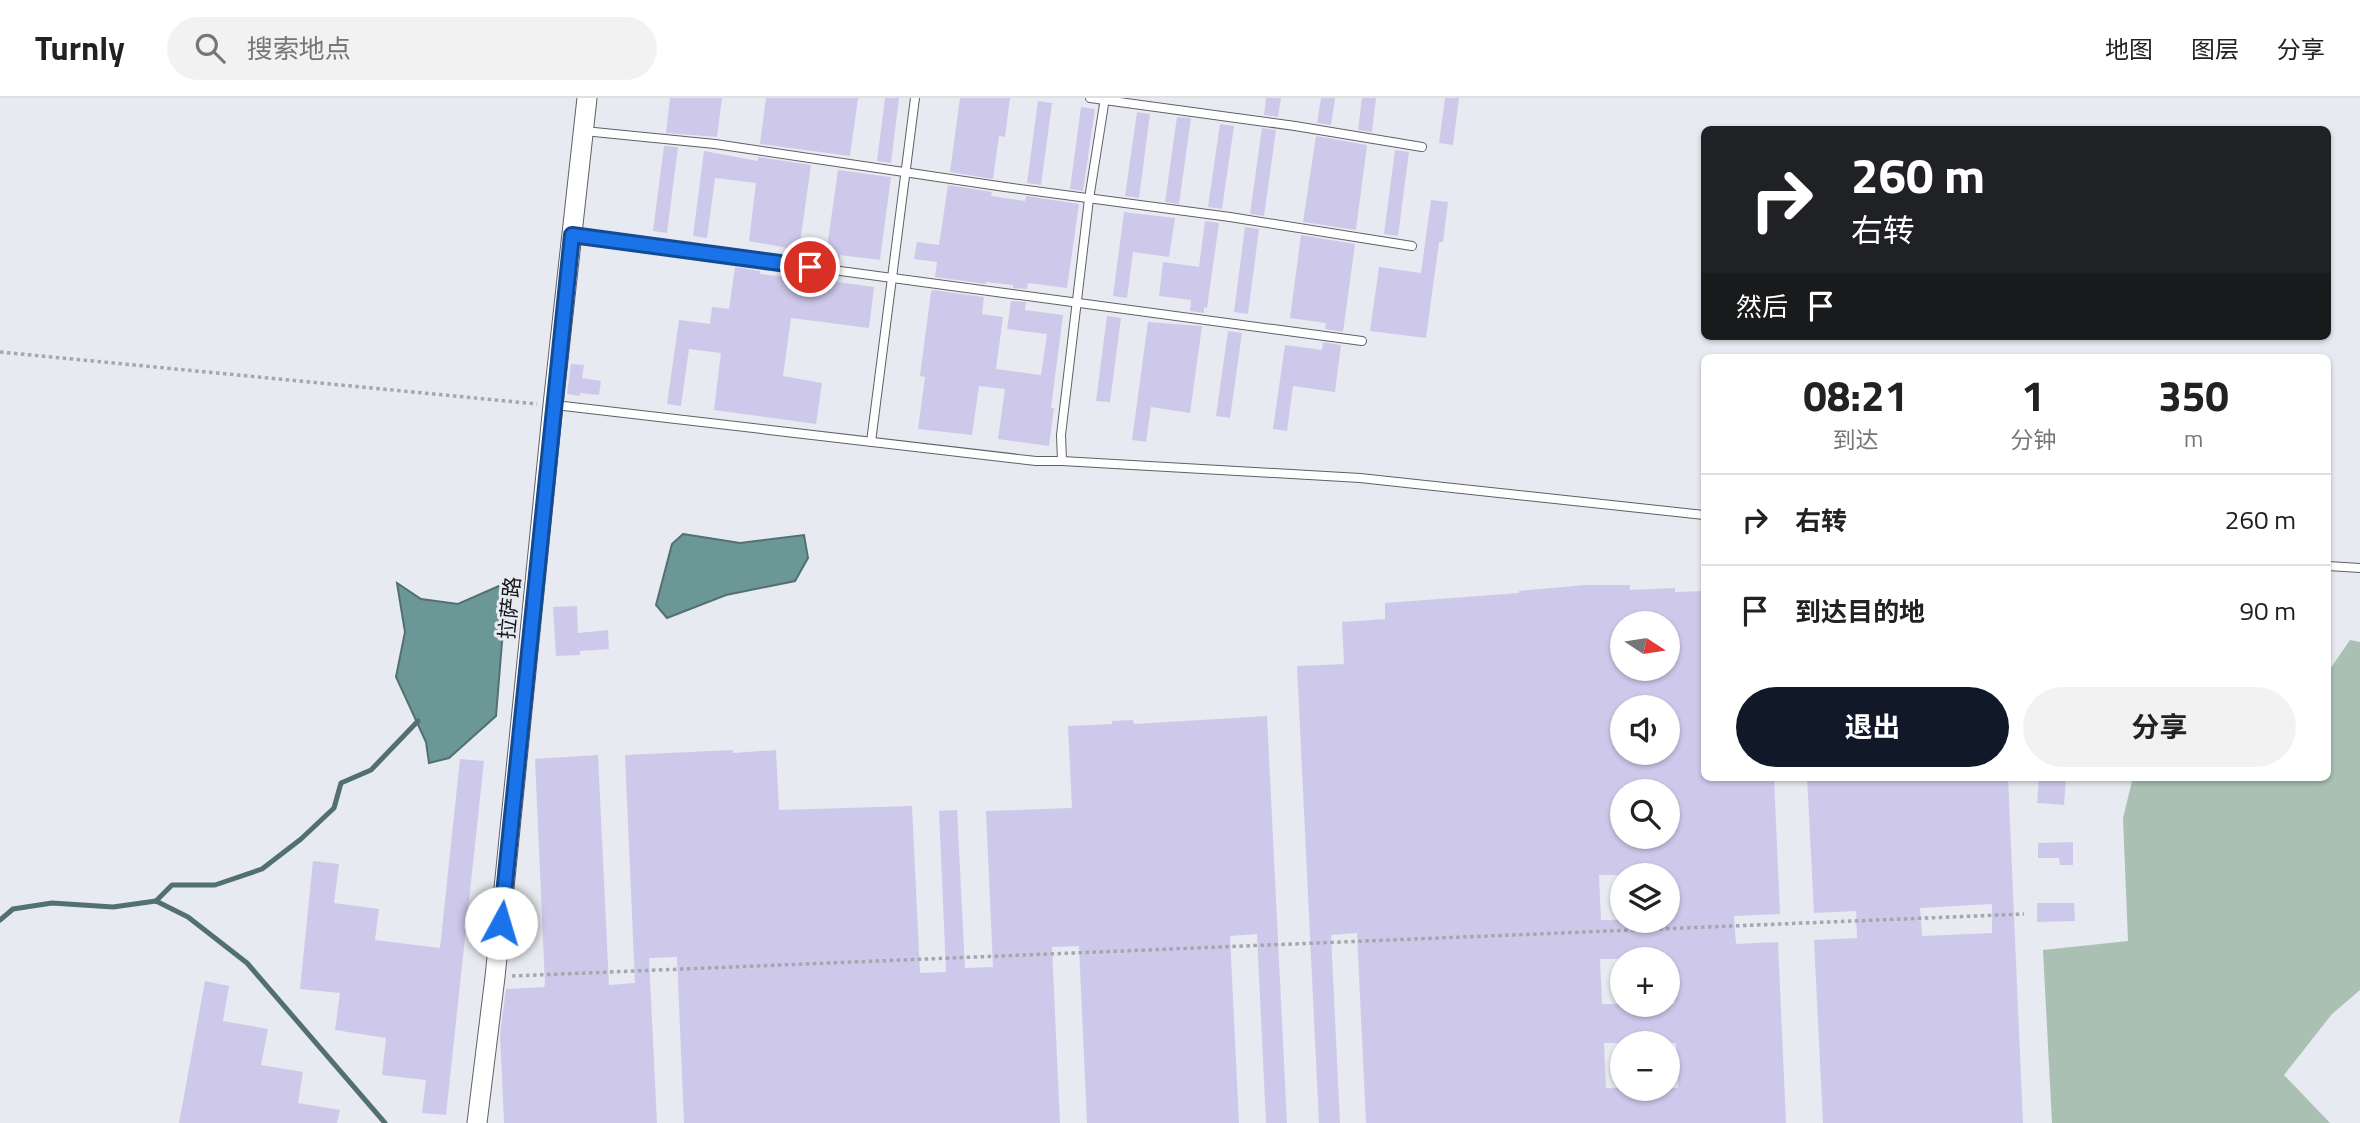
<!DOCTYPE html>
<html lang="zh">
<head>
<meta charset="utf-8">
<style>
	:root { --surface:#fff; --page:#f2f2f2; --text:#222; --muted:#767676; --line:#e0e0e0; --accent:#111827 }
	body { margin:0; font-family:"Titillium Web","Noto Sans SC",sans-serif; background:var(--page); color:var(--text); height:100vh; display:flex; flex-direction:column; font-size:26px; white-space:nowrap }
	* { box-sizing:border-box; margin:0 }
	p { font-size:23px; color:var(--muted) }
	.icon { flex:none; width:38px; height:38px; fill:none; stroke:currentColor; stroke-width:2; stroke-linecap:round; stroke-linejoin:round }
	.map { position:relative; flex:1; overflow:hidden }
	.panel { position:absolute; left:1701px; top:256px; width:630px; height:427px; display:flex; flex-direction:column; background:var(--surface); border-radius:10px; box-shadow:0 2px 5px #0004 }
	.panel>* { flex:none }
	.guide { position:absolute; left:1701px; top:28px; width:630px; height:214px; border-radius:10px; box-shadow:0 2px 5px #0004; background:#202124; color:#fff; overflow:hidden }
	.needle { width:46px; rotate:102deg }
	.tools { position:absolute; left:1610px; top:513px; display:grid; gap:14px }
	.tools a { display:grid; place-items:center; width:70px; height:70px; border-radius:50%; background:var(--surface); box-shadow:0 2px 5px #0004; font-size:35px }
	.pin { position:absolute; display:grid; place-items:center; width:60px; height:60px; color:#fff; margin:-30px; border:4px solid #fff; border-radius:50%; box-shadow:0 2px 7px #0007 }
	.me { position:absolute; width:77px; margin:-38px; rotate:6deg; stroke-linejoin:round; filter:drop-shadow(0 0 5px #0008) }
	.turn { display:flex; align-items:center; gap:24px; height:147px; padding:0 35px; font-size:32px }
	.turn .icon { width:91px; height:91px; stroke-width:2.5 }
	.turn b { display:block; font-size:49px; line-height:60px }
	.then { display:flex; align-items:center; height:66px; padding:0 35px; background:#0003; gap:14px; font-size:26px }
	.eta { display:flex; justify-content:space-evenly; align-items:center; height:119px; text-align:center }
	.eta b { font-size:42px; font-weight:700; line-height:49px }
	.action { display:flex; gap:14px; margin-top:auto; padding:14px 35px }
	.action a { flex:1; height:80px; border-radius:42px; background:var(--accent); color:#fff; font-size:28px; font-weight:700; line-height:80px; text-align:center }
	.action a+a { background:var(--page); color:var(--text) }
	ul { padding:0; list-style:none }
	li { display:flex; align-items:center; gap:21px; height:91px; padding:0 35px; border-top:2px solid var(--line) }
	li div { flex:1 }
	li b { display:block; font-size:26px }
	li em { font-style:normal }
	header { display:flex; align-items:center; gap:42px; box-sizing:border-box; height:98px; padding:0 35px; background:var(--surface); border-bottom:2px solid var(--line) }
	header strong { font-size:33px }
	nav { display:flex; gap:38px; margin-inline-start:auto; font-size:24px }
	.search { width:490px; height:63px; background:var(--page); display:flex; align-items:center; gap:18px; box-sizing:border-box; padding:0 24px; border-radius:38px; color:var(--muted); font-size:26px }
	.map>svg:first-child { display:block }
</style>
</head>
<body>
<header>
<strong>Turnly</strong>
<div class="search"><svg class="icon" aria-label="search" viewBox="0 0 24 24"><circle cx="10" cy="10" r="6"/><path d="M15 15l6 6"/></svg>搜索地点</div>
<nav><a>地图</a><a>图层</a><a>分享</a></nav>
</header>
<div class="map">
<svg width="2360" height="1025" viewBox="0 0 2360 1025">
	<rect width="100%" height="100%" fill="#e7eaf0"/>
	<!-- green -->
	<path fill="#a9c0b3" d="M2350,542L2360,544V892L2332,916L2284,977L2330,1025H2052L2043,852L2128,843L2123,720L2133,679H2328V574Z"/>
	<!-- water -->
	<g fill="#6c9797" stroke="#527071" stroke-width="2">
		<path d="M683,436L740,445L804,437L808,460L795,483L726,497L667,520L656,507L672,446Z"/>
		<path d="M397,485L421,501L458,506L501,487L510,501L502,544L496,618L449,660L429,665L426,644L396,579L405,534Z"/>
	</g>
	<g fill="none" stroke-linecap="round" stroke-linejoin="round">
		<!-- stream -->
		<g stroke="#527071" stroke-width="5">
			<path d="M156,803L172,787H215L262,771L301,741L334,710L341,685L371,672L418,623"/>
			<path d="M0,822L13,811L52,805L113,809L156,803L188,819L247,865L385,1025"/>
		</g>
	</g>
	<!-- building -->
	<g fill="#cec9eb" fill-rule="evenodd">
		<path d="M670,0H722L717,39L666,35Z"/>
		<path d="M766,0H858L850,58L760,46Z"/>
		<path d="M885,0H899L891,65L877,63Z"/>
		<path d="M960,0H1010L1005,39L999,38L993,81L950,74Z"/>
		<path d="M1266,0H1281L1278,19L1264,17Z"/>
		<path d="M1321,0H1335L1331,27L1317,25Z"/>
		<path d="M1362,0H1376L1372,34L1358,32Z"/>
		<path d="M1445,0H1459L1453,47L1439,45Z"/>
		<path d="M1038,3L1052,5L1041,87L1027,85Z"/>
		<path d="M1081,9L1095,11L1083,93L1070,91Z"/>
		<path d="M1137,14L1150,16L1139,100L1125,98Z"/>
		<path d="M1177,19L1191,20L1179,106L1165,104Z"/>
		<path d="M1220,26L1234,28L1222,111L1208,109Z"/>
		<path d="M1262,30L1276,32L1264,118L1250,116Z"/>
		<path d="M1316,38L1367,47L1356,132L1303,124Z"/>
		<path d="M664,48L678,49L667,135L653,133Z"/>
		<path d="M1395,52L1409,54L1398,138L1384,136Z"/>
		<path d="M704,53L758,63V59L811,67L799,152L749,143L756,85L715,80L707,140L693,138Z"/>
		<path d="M838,72L891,79L880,162L840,157L839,166L825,164Z"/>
		<path d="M948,87L992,94L991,98L1025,103L1026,98L1079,106L1067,190L1028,185L1027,191L1013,190V187L986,184V186L935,179L937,164L914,161L917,144L939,147Z"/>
		<path d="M1431,102L1448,104L1443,144H1439L1426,240L1370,233L1379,169L1421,175Z"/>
		<path d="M1124,114L1175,120L1169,159L1133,154L1127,200L1113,198Z"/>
		<path d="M1205,123L1219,125L1207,210L1204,209V215L1190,213L1191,202L1159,198L1163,164L1199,169Z"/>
		<path d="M1245,129L1259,131L1248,216L1234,214Z"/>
		<path d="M1301,137L1355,146L1343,234L1325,231L1326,225L1290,220Z"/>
		<path d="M735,169L760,173V176L809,182V180L823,182V177L837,179V184L874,189L869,230L791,220L783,278L822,285L816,326L714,312L721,255L689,251L681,308L667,306L679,222L710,226L712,209L729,211Z"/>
		<path d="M933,192L984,199L982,216L1003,219L996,271L1041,277L1047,236L1007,231L1011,203L1026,204L1025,212L1063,217L1051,310H1054L1049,348L998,341L1005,291L979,288L972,337L918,331L925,279L920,278L931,194Z"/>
		<path d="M1107,218L1121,220L1110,304L1096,303Z"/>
		<path d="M1148,224L1202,228L1190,315L1151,309L1146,344L1132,342Z"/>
		<path d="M1228,233L1242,235L1230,320L1216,318Z"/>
		<path d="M1323,244L1341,247L1335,294L1293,288L1287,333L1273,331L1285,247L1322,252Z"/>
		<path d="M571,266L584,267L582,280L601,283L599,297L580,295V298L567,296Z"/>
		<path d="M1585,487H1630V492L1675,490V494L1704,493V679H1774L1780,816L1734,818L1736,846L1778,844L1786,1025H1366L1357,835L1331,837L1340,1025H1319L1297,568L1344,566L1342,524L1385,521V505L1519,495V493ZM1622,525H1668V570H1622ZM1622,609H1668V654H1622ZM1622,693H1668V738H1622ZM1599,777H1668L1669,822H1601ZM1600,861H1672L1674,906H1602ZM1604,945H1676L1678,990H1606Z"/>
		<path d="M577,508L578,535L608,532L609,551L580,553V557L556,558L553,509Z"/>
		<path d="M1267,618L1287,1025H1266L1257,836L1230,838L1239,1025H1087L1079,848L1052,849L1060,1025H684L677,859L649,860L657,1025H504L500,936L506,891L544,889L545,886L535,661L598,657L609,887L635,885L625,657L733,652V655L776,652L779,712L912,708L920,875L946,874L939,713L957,712L965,870L993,869L986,713L1072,710L1068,628L1112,626V623L1133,622L1134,626Z"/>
		<path d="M460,661L484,663L446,1017L422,1015L426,982L382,977L386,940L335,932L340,895L300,891L313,763L339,766L334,805L379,811L375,842L440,850Z"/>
		<path d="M1807,679H2008L2023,1025H1823L1814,842L1857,840L1856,813L1814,815ZM1992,806V835L1922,838L1920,810Z"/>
		<path d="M2039,679H2066L2064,707L2037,705Z"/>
		<path d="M2073,744V767H2060L2059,760H2038V745Z"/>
		<path d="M2037,805H2074L2075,823L2037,824Z"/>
		<path d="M205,883L229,888L223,923L268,931L261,967L303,974L298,1005L340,1012L337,1025H179Z"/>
	</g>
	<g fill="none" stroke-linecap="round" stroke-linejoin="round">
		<!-- service casing -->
		<g stroke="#5e6065" stroke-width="10">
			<g id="service">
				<path d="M1090,0L1295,28L1422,49"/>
				<path d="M584,33L715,46L1005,89L1230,119L1412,148"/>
				<path d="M572,137L1362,243"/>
				<path d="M555,307L1036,363H1062L1360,380L1704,417"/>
				<path d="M871,344L915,0"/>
				<path d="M1062,363L1061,337L1089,101L1105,0"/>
				<path d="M2328,468L2360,470"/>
			</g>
		</g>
		<!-- tertiary casing -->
		<g stroke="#5e6065" stroke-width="21">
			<path id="tertiary" d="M477,1025L495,879L553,307L587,0"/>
		</g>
		<!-- path -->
		<g stroke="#a4a7ac" stroke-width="3.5" stroke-dasharray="3.5 3.5" stroke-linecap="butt">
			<path d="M0,254L537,306"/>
			<path d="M512,878L2024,816"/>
		</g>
		<!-- service -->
		<use href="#service" stroke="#fff" stroke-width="8"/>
		<!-- tertiary -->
		<use href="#tertiary" stroke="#fff" stroke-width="19"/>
	</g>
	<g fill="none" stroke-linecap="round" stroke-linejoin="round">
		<!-- route casing -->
		<g stroke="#114b97" stroke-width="18">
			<path id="route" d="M501,825L572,137L810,169"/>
		</g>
		<!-- route -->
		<use href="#route" stroke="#1a73e8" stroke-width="12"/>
	</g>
	<g text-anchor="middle" stroke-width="6" stroke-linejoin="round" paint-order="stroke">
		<!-- street labels -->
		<g font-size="21" fill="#151619" stroke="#e7eaf0">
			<text transform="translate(510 510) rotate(-84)" y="7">拉萨路</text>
		</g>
	</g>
</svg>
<div class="tools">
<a><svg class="needle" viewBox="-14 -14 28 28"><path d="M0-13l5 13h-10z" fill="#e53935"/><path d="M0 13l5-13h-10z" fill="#767676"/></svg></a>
<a><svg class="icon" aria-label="sound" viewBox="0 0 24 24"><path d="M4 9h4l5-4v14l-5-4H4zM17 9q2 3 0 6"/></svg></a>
<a><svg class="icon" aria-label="search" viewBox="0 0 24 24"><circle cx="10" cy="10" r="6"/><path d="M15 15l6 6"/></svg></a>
<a><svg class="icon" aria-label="layers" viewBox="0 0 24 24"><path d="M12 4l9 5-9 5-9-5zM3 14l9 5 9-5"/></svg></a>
<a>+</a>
<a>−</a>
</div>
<div class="pin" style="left:810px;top:169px;background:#d93025"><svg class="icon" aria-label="arrive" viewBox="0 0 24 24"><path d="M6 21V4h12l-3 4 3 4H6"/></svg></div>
<svg class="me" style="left:501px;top:825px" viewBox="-20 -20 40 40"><circle r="19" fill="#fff"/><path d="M0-13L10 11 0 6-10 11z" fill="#1a73e8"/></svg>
<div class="guide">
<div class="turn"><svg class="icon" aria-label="right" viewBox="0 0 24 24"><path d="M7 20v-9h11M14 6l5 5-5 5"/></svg><div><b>260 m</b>右转</div></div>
<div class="then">然后<svg class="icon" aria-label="arrive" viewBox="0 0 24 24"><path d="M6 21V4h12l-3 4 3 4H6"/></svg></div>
</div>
<section class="panel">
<div class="eta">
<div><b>08:21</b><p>到达</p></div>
<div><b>1</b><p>分钟</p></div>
<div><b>350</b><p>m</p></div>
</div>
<ul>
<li><svg class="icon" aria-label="right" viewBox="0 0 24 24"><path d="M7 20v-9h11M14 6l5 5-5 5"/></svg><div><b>右转</b></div><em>260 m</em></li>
<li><svg class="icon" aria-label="arrive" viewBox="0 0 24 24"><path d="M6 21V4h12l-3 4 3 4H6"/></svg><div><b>到达目的地</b></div><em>90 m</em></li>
</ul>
<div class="action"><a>退出</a><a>分享</a></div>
</section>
</div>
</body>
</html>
